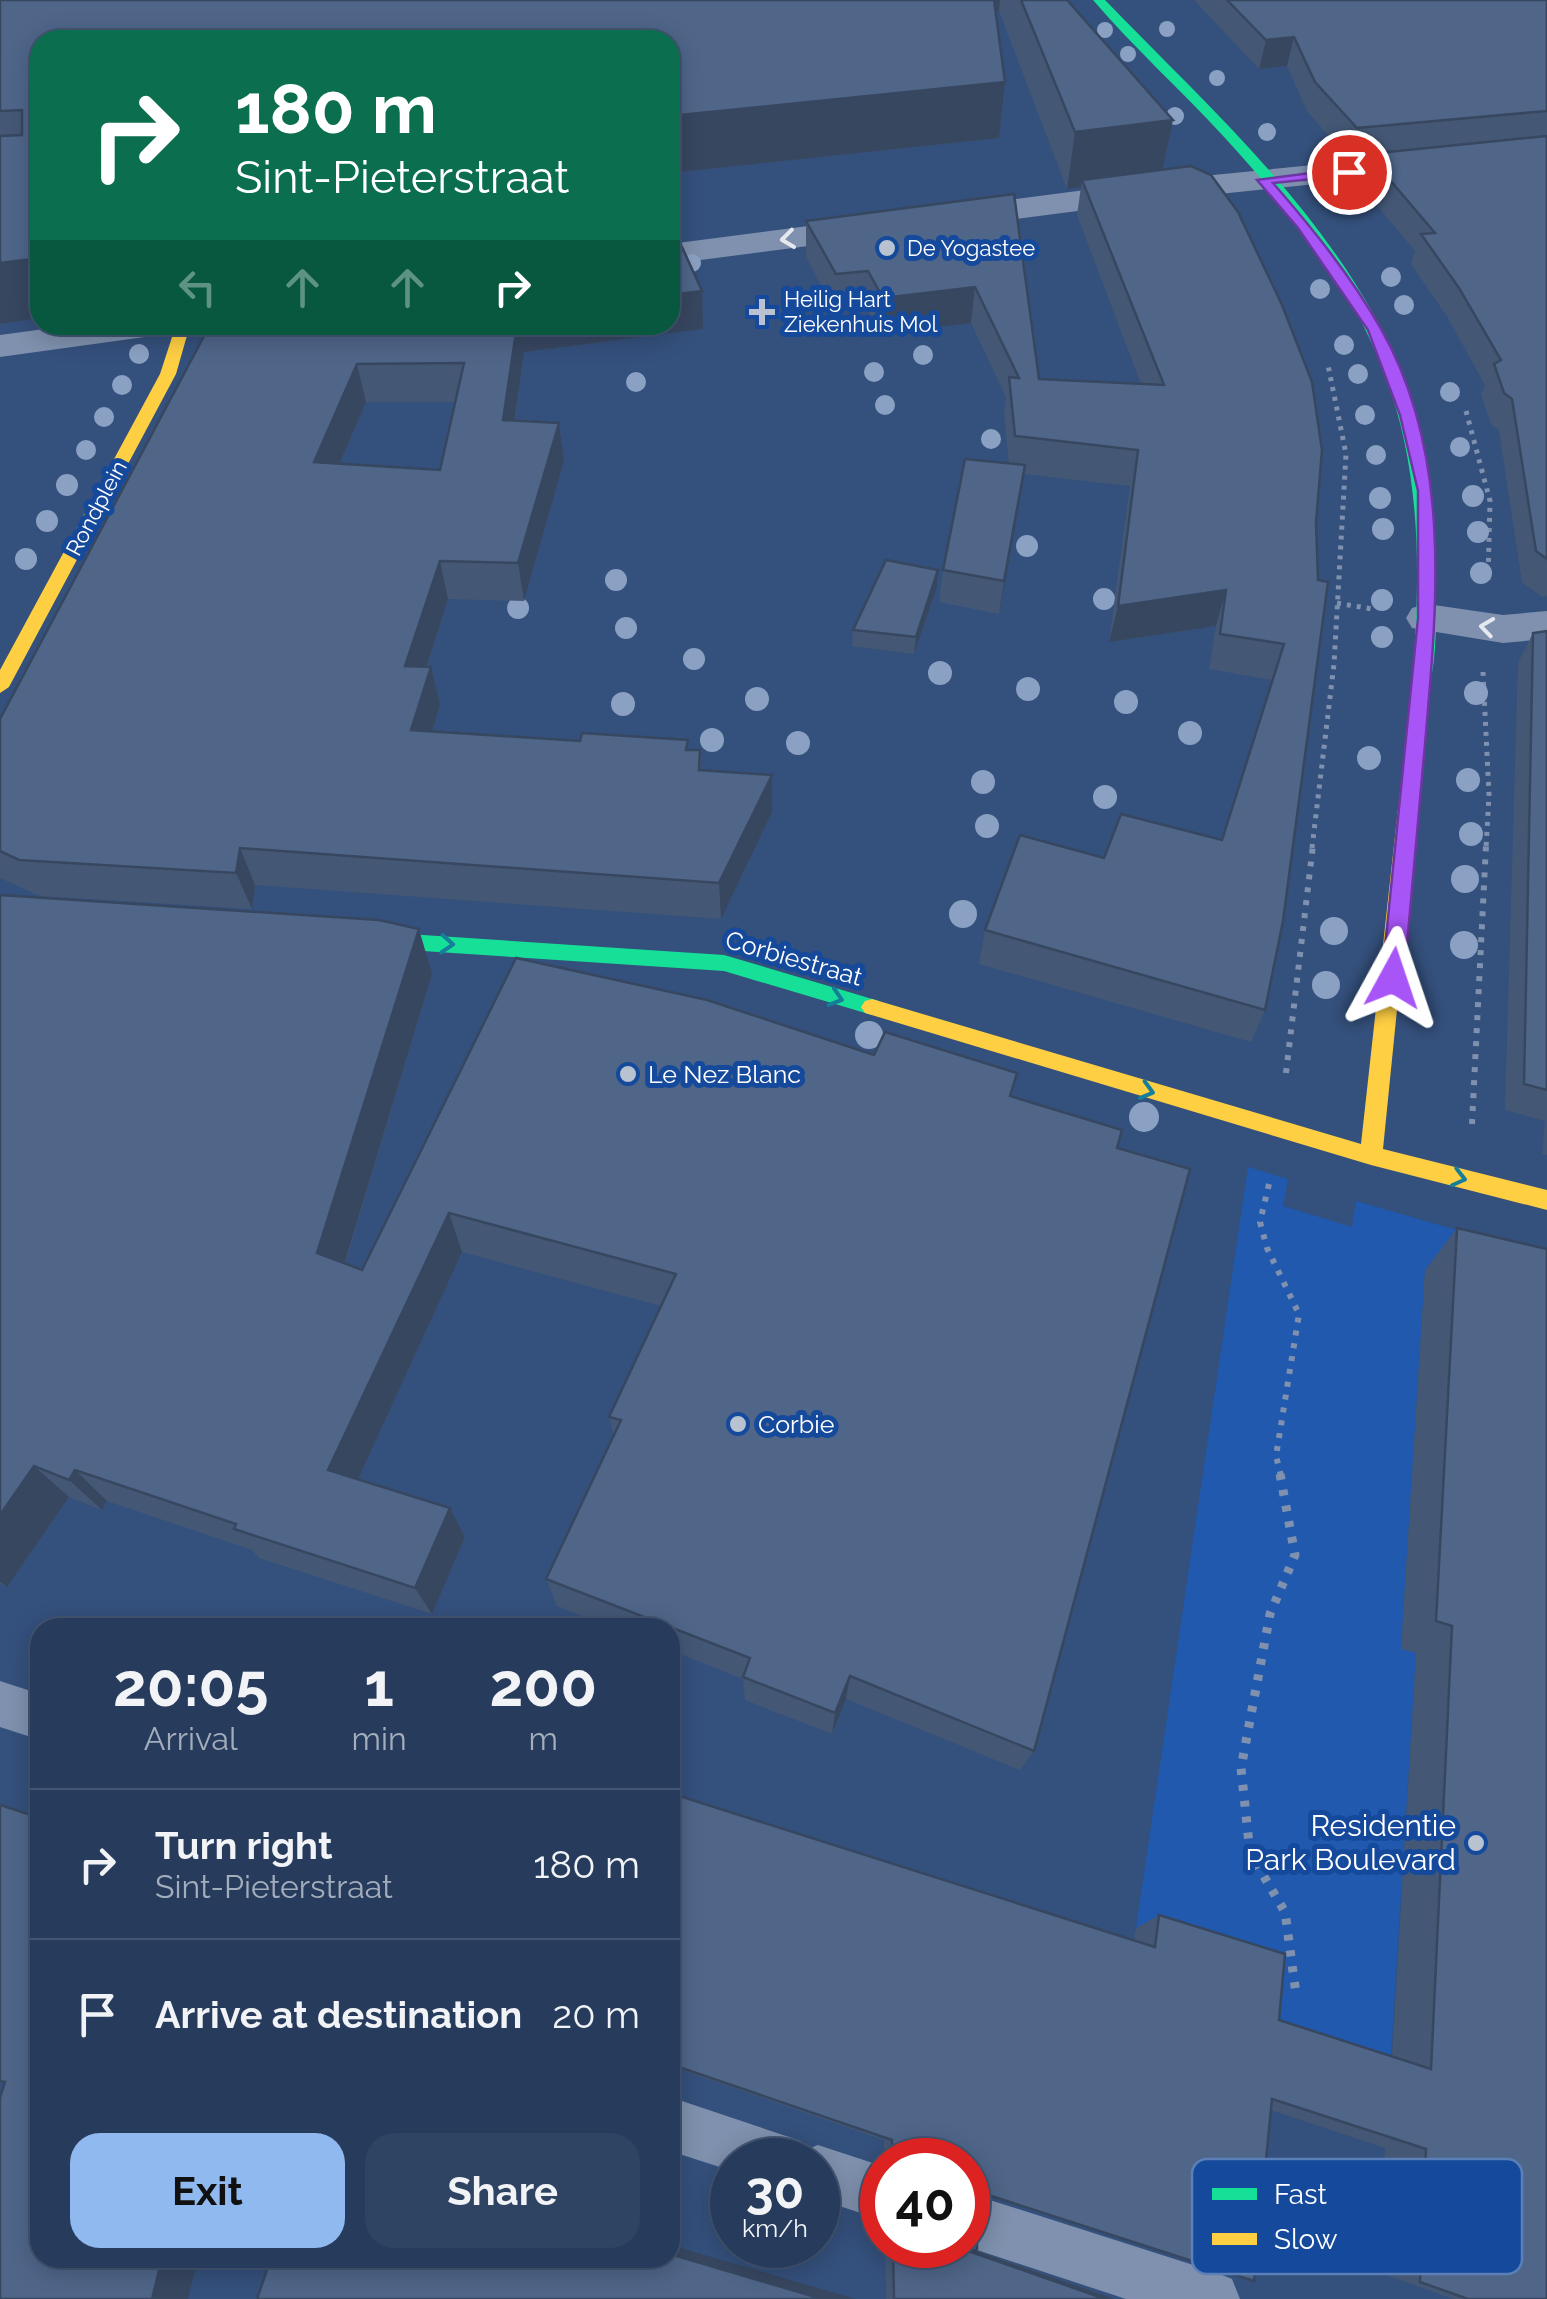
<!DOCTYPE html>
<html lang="en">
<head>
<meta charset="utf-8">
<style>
	:root { --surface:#273c5d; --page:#2f4363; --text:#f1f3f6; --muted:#a4adbc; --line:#435672; --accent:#90b9f0 }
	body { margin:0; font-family:Raleway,sans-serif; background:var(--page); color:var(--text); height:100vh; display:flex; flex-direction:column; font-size:38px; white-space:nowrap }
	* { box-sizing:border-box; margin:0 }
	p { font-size:32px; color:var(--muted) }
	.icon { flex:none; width:55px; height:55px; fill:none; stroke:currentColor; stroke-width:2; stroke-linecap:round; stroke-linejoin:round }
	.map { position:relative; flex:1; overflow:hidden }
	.side { position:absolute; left:30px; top:1618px; width:650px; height:650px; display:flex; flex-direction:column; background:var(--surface); border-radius:30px; box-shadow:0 5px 25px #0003,0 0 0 2px var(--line) }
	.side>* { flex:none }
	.hud { position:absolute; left:30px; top:30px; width:650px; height:305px; border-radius:30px; box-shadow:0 5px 25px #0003,0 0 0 2px var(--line); background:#0b6e4f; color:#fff; overflow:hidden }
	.speed { position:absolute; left:710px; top:2138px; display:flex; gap:20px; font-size:50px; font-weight:700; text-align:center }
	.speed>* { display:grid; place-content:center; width:130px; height:130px; border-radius:50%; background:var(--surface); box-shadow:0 5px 25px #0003,0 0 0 2px var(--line); line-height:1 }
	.speed small { font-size:25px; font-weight:400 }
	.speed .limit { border:15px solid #d22; background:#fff; color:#111 }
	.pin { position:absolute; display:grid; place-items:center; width:85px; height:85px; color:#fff; margin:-42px; border:5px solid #fff; border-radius:50%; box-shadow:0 2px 10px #0007 }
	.me { position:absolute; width:110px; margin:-55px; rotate:5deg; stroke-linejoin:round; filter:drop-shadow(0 0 8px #0008) }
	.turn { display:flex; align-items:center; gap:35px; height:210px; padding:0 40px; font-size:45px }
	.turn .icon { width:130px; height:130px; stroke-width:2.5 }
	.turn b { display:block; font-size:70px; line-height:85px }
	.lanes { display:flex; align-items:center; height:95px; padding:0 40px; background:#0003; justify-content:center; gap:50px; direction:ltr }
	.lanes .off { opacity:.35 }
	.eta { display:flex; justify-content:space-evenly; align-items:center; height:170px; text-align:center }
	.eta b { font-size:60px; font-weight:700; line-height:70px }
	.action { display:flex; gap:20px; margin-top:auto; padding:20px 40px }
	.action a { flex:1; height:115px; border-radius:30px; background:var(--accent); color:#111; font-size:40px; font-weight:700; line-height:115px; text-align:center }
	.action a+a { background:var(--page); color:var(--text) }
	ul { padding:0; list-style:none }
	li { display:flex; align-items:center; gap:30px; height:150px; padding:0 40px; border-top:2px solid var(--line) }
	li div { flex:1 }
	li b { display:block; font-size:38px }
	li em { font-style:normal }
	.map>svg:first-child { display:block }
</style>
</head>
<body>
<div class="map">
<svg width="1547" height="2299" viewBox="0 0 1547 2299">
	<rect width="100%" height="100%" fill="#34507c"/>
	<!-- green -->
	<path fill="#2059ad" d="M1248,1167L1288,1179L1283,1206L1352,1227L1356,1201L1547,1256L1425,1270L1401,1648L1416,1653L1390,2072L1248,2027L1136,1928Z"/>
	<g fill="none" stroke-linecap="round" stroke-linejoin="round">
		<!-- path-far2 -->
		<g stroke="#7f91ae" stroke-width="5" stroke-dasharray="4 6" stroke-linecap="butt">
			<path d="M1466,411L1490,501L1488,580"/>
			<path d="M1337,603L1372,609"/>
			<path d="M1483,672L1489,795L1486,848"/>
			<path d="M1312,848L1334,664L1346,454L1328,365"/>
		</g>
		<!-- path-far1 -->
		<g stroke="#7f91ae" stroke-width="6" stroke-dasharray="5 8" stroke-linecap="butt">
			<path d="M1286,1073L1313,845"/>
			<path d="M1472,1124L1486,845"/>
			<path d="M1269,1184L1260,1222L1267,1248L1299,1314L1276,1456L1281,1476"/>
		</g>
		<!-- path -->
		<path stroke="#7f91ae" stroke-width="9" stroke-dasharray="6 10" stroke-linecap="butt" d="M1280,1474L1295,1555L1270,1614L1241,1768L1250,1853L1285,1912L1296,1994"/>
		<!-- lane -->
		<g fill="#7f91ae" fill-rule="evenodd">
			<path d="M0,1681L40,1694V1740L0,1727Z"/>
			<path d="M670,2097L801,2141L805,2150L818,2145L882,2166V2220L818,2199V2160H732V2171L670,2151Z"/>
			<path d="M968,2193L1212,2271L1232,2279L1240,2299H1126L968,2247L962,2245H968Z"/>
		</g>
		<!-- street -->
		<g fill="#7f91ae" fill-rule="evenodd">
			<path d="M1547,142V160L1162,200L670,264V244L1162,180Z"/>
			<path d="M74,325H170L165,333L152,336L0,357V335Z"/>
			<path d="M1427,604L1503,615L1547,611V639L1503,643L1412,628L1406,618L1412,608Z"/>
		</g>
		<!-- fast -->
		<g fill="#16e098" fill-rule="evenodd">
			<path d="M1093,0H1105C1218,117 1349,231 1407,387C1428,444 1433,507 1435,567C1436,601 1439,665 1426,695H1414L1411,691C1434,441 1395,323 1225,138C1182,91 1134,48 1093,0Z"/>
			<path d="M347,930L724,955L879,1001L883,1007L872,1015L724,971L347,946L337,938Z"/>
		</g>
		<!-- slow -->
		<g fill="#ffcf43" fill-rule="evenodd">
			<path d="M176,325H190L176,374L9,687L0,693V670L160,374Z"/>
			<path d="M1420,685L1429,691L1383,1149L1547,1190V1210L1371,1165L865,1013L861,1007L865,1001L872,999L1361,1144L1411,691Z"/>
		</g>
	</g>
	<!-- trees -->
	<g fill="#8ba1c3">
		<circle cx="1167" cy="29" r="8"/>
		<circle cx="1105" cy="30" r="8"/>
		<circle cx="1128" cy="54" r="8"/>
		<circle cx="1217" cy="78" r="8"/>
		<circle cx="1175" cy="116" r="9"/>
		<circle cx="1267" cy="132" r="9"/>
		<circle cx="692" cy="263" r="9"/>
		<circle cx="1391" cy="277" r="10"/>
		<circle cx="1320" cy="289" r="10"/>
		<circle cx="1404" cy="305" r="10"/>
		<circle cx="1344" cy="345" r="10"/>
		<circle cx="139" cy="354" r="10"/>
		<circle cx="923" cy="355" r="10"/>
		<circle cx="874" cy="372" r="10"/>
		<circle cx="1358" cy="374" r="10"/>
		<circle cx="636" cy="382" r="10"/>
		<circle cx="122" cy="385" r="10"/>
		<circle cx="1450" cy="392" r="10"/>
		<circle cx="885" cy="405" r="10"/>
		<circle cx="1365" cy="415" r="10"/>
		<circle cx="104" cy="417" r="10"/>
		<circle cx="991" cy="439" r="10"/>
		<circle cx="1460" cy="447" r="10"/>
		<circle cx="86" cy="450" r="10"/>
		<circle cx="1376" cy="455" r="10"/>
		<circle cx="67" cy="485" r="11"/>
		<circle cx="1473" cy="496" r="11"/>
		<circle cx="1380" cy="498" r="11"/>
		<circle cx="47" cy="521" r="11"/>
		<circle cx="1383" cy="529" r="11"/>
		<circle cx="1478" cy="532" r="11"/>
		<circle cx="1027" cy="546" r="11"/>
		<circle cx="26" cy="559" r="11"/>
		<circle cx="1481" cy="573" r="11"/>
		<circle cx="616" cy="580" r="11"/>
		<circle cx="1104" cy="599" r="11"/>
		<circle cx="1382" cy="600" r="11"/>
		<circle cx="518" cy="608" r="11"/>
		<circle cx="626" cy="628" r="11"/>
		<circle cx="1382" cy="637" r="11"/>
		<circle cx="694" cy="659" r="11"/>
		<circle cx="940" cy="673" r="12"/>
		<circle cx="1028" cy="689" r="12"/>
		<circle cx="1476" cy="693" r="12"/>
		<circle cx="757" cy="699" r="12"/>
		<circle cx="1126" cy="702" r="12"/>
		<circle cx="623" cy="704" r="12"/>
		<circle cx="1190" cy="733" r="12"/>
		<circle cx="712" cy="740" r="12"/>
		<circle cx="798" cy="743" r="12"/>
		<circle cx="1369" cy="758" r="12"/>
		<circle cx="1468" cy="780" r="12"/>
		<circle cx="983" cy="782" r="12"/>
		<circle cx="1105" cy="797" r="12"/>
		<circle cx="987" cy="826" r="12"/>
		<circle cx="1471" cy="834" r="12"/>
		<circle cx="1465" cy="879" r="14"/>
		<circle cx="963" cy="914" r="14"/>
		<circle cx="1334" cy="931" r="14"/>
		<circle cx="1464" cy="945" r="14"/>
		<circle cx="1326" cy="985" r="14"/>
		<circle cx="869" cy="1035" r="14"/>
		<circle cx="1144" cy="1117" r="15"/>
	</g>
	<!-- wall -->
	<g fill="#445876" fill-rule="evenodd">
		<path d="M0,0H1067L1163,170L1312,382L1265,1010L1251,1042L979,964L985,930L1104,858L1221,839L1272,680L1209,669L1216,626L1109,642L1130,486L1023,474L999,614L939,602L943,570L1009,464L1004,413L1006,397L971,323L881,334L866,307L834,310L806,257V221L1014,194L1039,379L1141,384L1077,215L1081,187L1067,189L999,11L995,12L1005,82L999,138L670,173V40H40V318L0,324Z"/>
		<path d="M1194,0H1547V596L1542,597L1522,582L1499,430L1491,424L1481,394L1485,385L1448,318L1411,264L1415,251L1369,196L1372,186L1369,182L1378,155L1348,158L1307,111L1287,66L1259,69Z"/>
		<path d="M210,325L703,329L524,352L515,420L559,423L564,461L524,601L448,599L427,667H431L440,705L432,732L700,750L701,770L772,775V812L721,919L255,885L252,909L40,896L0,878V719ZM366,402H455L440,470L340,464Z"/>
		<path d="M938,570L937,587L914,654L852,646L853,630Z"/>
		<path d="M1547,631V1155L1542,1154L1545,1121L1505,1110L1518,663L1533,633Z"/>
		<path d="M0,895L432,974L345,1264L362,1270L516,958L874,1055L1017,1073L1012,1097L1117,1148L1034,1751L1020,1770L846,1699L832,1734L745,1700L743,1679L670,1650V1628H611L557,1606L546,1579L614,1435L609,1417L661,1306L462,1252L358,1479L450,1508L465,1537L432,1614L259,1558L252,1550L107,1501L102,1510L69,1497L7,1587L0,1584Z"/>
		<path d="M1457,1228L1547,2299H1453L1378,2272L1385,2148L1271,2110L982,2194L977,2197L975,2250L1115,2299H886L885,2245H968V2160H884V2140L670,2066V1793L1134,1940L1136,1928L1159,1915L1279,2020L1392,2056L1416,1653L1401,1649L1425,1270Z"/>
	</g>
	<!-- shaded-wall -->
	<g fill="#374760">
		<path d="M985,0H1000L999,11L983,15Z"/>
		<path d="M1294,37L1287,66L1259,69L1266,40Z"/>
		<path d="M1005,82L999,138L670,173V116Z"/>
		<path d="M1173,120L1161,176L1082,180L1081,187L1067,189L1075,132Z"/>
		<path d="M40,258V318L0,324V263Z"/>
		<path d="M975,287L971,323L881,334L883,298Z"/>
		<path d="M702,291L703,329L524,352L509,458L503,420L517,325H670V295Z"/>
		<path d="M357,364L366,402L324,500L314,462Z"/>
		<path d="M559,423L564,461L524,601L518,563Z"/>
		<path d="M1025,465L1020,498L999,614L1004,581Z"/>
		<path d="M440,561L448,599L415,703L405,666Z"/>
		<path d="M938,570L937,587L914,654L916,637Z"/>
		<path d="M1226,590L1216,626L1109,642L1118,606Z"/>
		<path d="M431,667L440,705L421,768L411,730Z"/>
		<path d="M772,775V812L721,919L719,883Z"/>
		<path d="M240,848L255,885L252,909L236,873Z"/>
		<path d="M419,929L432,974L336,1291L317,1253Z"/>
		<path d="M449,1213L462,1252L348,1501L328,1470Z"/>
		<path d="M34,1466L69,1497L7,1587L0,1582V1515Z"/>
		<path d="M75,1470L107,1501L102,1510L69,1480Z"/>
		<path d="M450,1508L465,1537L432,1614L415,1588Z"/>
		<path d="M850,1676L846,1699L832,1734L835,1713Z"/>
		<path d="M670,2245L856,2299H822L670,2254Z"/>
		<path d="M959,2245L1115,2299H1105L971,2252Z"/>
		<path d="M162,2258H198L188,2299H152Z"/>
	</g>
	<!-- building -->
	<g fill="#4f6689" stroke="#374760" stroke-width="2.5" fill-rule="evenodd">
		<path d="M0,0H994L1005,82L670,116V40H40V258L0,263V136L22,135V110L0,111Z"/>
		<path d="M1021,0H1067L1173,120L1075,132Z"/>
		<path d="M1227,0H1547V111L1357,128L1315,82L1294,37L1266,40Z"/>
		<path d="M1547,136V559L1536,551L1512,399L1504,393L1494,364L1501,360L1459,288L1421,234L1435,233L1378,166L1390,165L1378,153Z"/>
		<path d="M1191,166L1211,175L1238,212L1282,305L1312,382L1322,450L1316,523L1318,580L1328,582L1283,921L1265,1010L985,930L1020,835L1104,858L1121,814L1222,840L1284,644L1220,634L1226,590L1118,606L1138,450L1015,436L1009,377L1019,378L975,287L883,298L868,271L836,274L806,221L1014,194L1039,379L1164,385L1082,180Z"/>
		<path d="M677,236L702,291L670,295V237Z"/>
		<path d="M210,325H517L503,420L559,423L518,563L440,561L405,666L431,667L411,730L580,741L582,733L688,740L686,750H700L699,770L772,775L719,883L240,848L236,873L19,860L0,851V719ZM464,363L440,470L314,462L357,364Z"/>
		<path d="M965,459L1025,465L1004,581L943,570Z"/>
		<path d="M886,560L938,570L916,637L853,630Z"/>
		<path d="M1547,631V1090L1524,1084L1533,633Z"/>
		<path d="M0,895L379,920L419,929L317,1253L362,1270L516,958L707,1000L874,1055L885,1032L1017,1073L1010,1096L1122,1130L1117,1148L1190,1169L1034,1751L850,1676L835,1713L743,1677L750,1658L546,1579L621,1420L609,1417L676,1274L449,1213L328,1470L450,1508L415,1588L234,1529L236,1524L75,1470L69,1480L34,1466L0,1515Z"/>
		<path d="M1457,1228L1547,1249V2299H1468L1420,2282L1426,2149L1272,2099L1254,2281L982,2193L977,2197V2249L971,2252L1105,2299H894L893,2245H968V2160H892V2140L670,2064V1793L1155,1947L1159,1915L1285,1954L1279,2020L1431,2069L1452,1626L1436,1621Z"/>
		<path d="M0,1805L40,1818V2258H162L152,2299H0V2098L5,2082L0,2081Z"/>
		<path d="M670,2254L822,2299H257L271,2258H670Z"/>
	</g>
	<!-- one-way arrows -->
	<defs><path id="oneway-chevron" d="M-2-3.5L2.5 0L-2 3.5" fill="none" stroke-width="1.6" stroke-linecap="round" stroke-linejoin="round" transform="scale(2.5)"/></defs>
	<g stroke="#e5e9ef">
		<use href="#oneway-chevron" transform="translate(788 239) rotate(173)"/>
		<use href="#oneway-chevron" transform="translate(1487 627) rotate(-172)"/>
	</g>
	<g stroke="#157e9a">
		<use href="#oneway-chevron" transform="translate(447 944) rotate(4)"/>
		<use href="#oneway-chevron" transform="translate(836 998) rotate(17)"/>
		<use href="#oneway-chevron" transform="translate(1147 1091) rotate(16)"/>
		<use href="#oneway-chevron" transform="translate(1459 1178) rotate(14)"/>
	</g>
	<!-- route -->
	<path fill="#a855f7" stroke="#6d37a1" stroke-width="2.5" d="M1349,168L1353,175L1273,183C1312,228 1352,277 1381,329C1453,456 1437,606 1425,744C1418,822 1411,900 1404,978L1393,986L1382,978L1418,618V491L1400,415L1368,330L1298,228L1257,180Z"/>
	<!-- markers -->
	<g fill="#b8c2d1" stroke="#15499b" stroke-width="4">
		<circle cx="887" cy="248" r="10"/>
		<path d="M757 297h10v10h10v10h-10v10h-10v-10h-10v-10h10z"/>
		<circle cx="628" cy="1074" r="10"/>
		<circle cx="738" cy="1424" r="10"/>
		<circle cx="1476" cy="1843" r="10"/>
	</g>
	<g text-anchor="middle" stroke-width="10" stroke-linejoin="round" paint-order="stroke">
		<!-- far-poi labels -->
		<g font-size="22" fill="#fff" stroke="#15499b" text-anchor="start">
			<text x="907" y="256">De Yogastee</text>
			<text x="784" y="307">Heilig Hart<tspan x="784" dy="25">Ziekenhuis Mol</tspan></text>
		</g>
		<!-- far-street labels -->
		<g font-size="22" fill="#fff" stroke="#15499b">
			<text transform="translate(96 508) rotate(-62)" y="8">Rondplein</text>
		</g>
		<!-- street labels -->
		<g font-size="25" fill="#fff" stroke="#15499b">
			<text transform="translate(794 958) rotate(16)" y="9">Corbiestraat</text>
		</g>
		<!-- poi labels -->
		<g font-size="25" fill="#fff" stroke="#15499b" text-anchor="start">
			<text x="648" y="1083">Le Nez Blanc</text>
			<text x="758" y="1433">Corbie</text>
		</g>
		<!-- near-poi labels -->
		<g font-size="30" fill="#fff" stroke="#15499b" text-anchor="end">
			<text x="1456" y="1836">Residentie<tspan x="1456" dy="34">Park Boulevard</tspan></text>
		</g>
	</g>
	<!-- legend -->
	<rect x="1192" y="2159" width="330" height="115" rx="15" fill="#15499b" stroke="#5b80b9" stroke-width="2.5"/>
	<rect x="1212" y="2188" width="45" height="12" fill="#16e098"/>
	<rect x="1212" y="2233" width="45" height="12" fill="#ffcf43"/>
	<g font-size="28" fill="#fff">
		<text x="1274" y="2204">Fast</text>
		<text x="1274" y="2249">Slow</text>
	</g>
</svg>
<div class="speed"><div>30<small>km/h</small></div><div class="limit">40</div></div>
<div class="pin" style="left:1349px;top:172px;background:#d93025"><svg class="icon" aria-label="arrive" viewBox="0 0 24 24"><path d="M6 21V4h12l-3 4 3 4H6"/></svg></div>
<svg class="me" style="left:1393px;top:978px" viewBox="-20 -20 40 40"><path d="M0-17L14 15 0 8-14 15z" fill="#a855f7" stroke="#fff" stroke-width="4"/></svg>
<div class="hud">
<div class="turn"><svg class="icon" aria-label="right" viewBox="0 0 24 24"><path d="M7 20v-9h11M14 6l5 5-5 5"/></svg><div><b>180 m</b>Sint-Pieterstraat</div></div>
<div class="lanes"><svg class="icon off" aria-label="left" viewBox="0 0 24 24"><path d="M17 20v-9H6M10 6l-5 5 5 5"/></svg><svg class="icon off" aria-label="ahead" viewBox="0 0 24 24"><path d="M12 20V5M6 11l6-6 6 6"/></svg><svg class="icon off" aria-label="ahead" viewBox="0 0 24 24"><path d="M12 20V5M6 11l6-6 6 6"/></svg><svg class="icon" aria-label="right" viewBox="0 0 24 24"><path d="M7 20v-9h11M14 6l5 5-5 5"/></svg></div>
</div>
<section class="side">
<div class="eta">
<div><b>20:05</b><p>Arrival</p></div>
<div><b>1</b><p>min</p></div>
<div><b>200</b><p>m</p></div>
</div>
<ul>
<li><svg class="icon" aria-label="right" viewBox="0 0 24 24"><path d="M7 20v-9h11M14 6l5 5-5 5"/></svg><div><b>Turn right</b><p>Sint-Pieterstraat</p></div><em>180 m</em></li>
<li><svg class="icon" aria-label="arrive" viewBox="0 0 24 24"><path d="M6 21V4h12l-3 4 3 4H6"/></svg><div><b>Arrive at destination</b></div><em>20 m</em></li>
</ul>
<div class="action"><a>Exit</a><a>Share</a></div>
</section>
</div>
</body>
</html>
